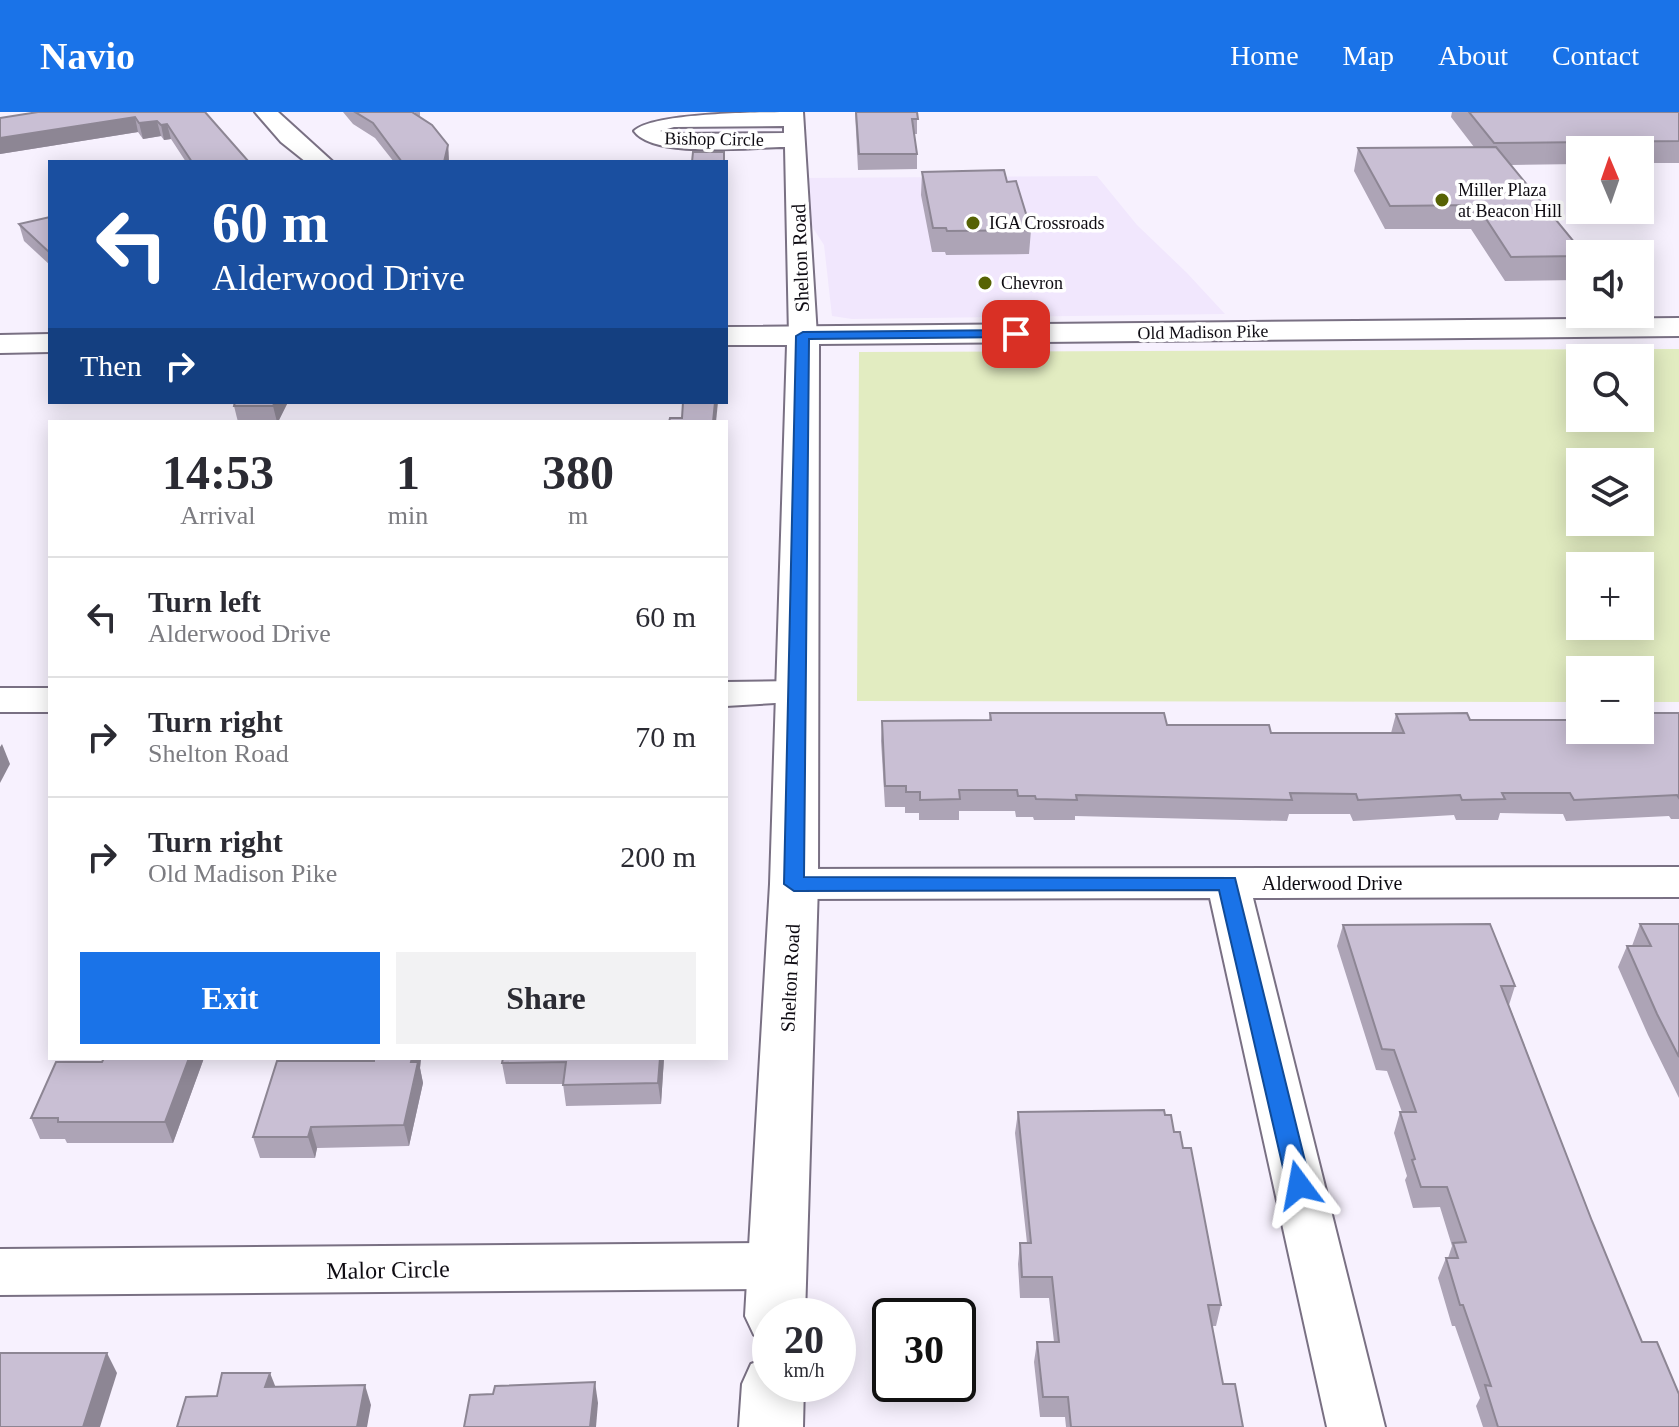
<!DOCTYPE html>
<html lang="en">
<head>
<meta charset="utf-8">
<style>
	:root { --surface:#fff; --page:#f2f2f3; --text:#2b2b33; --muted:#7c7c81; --line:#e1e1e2; --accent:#1a73e8 }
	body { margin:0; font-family:"Times New Roman",serif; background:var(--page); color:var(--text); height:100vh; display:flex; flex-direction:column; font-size:30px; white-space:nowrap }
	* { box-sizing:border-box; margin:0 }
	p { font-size:26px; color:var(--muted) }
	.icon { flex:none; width:44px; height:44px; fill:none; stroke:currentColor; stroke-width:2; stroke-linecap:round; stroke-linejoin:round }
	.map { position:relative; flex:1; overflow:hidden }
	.sheet { position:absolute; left:48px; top:308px; width:680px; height:640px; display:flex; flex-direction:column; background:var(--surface); border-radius:0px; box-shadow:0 4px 20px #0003 }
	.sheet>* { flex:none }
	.top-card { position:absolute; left:48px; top:48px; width:680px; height:244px; border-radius:0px; box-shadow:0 4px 20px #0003; background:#1a4fa0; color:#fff; overflow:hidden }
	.needle { width:52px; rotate:358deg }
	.buttons { position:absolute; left:1566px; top:24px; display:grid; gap:16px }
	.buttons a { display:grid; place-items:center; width:88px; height:88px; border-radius:0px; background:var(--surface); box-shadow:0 4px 20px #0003; font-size:40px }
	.speed { position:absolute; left:752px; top:1186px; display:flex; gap:16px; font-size:40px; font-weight:700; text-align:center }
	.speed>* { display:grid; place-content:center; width:104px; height:104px; border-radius:50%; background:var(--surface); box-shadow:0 4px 20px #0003; line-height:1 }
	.speed small { font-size:20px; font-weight:400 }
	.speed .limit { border:4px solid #111; border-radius:12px; background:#fff; color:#111 }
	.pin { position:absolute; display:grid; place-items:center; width:68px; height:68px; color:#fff; margin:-34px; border-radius:16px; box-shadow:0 4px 12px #0006 }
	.me { position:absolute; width:88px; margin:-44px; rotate:347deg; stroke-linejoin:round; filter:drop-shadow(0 0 6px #0008) }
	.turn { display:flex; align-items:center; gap:28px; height:168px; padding:0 32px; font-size:36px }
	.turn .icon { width:104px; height:104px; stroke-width:2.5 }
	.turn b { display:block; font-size:56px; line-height:68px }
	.then { display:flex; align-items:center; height:76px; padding:0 32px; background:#0003; gap:16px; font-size:30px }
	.eta { display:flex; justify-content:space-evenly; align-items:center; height:136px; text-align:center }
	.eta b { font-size:48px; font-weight:700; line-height:56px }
	.cta { display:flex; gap:16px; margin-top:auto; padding:16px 32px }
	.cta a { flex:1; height:92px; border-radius:0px; background:var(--accent); color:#fff; font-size:32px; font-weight:700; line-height:92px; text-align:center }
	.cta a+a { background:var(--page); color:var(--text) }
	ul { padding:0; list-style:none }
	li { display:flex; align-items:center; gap:24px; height:120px; padding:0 32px; border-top:2px solid var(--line) }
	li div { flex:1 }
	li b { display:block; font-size:30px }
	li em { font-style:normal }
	header { display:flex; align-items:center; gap:48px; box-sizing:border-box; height:112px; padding:0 40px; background:var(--accent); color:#fff }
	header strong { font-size:38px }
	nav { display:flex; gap:44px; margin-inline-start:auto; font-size:28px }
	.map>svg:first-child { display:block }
</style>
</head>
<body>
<header>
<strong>Navio</strong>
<nav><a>Home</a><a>Map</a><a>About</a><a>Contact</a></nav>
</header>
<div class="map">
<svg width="1679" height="1315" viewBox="0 0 1679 1315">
	<rect width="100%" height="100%" fill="#f7f1fe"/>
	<!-- built -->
	<path fill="#f1e7fd" d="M1097,64L1137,113L1187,161L1225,202L852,207L832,204L824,133L811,113L806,66Z"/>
	<!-- green -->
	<path fill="#e2ecc1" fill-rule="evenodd" d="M1679,237V590H1640V558H1580V590L857,589L859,240ZM1640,246V306H1580V246ZM1580,350H1640V410H1580ZM1640,454V514H1580V454Z"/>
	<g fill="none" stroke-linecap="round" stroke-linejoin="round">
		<!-- street casing -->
		<g stroke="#797083" stroke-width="4">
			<g id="street">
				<path d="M255,0H278L333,50H306L281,30Z"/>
				<path d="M803,0L817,224L813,230H793L789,224L785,35C750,35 654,47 634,19C653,0 768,0 803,0ZM784,14V21L671,22L660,19L674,15Z"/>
				<path d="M797,569L810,573L816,581L810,589L726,594V570Z"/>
				<rect x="0" y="576" width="50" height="24"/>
				<path d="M1679,755V785L1253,786L1385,1315H1327L1210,786L794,787L779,783L772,772L779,761L794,757Z"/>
				<path d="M777,1131L796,1138L804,1154L796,1170L777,1177L0,1183V1137Z"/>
			</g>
		</g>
		<!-- secondary casing -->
		<g stroke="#797083" stroke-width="4">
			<g id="secondary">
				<path d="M1679,206V224L819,232L818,772L805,1204H770V1229L754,1223L745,1204L770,772L787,233H726V215Z"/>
				<path d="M50,222V240L0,241V223Z"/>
				<path d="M770,1245V1272H804L803,1315H739L742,1272L751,1252Z"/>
			</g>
		</g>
		<!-- street -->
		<use href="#street" fill="#fff" fill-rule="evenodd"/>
		<!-- secondary -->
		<use href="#secondary" fill="#fff" fill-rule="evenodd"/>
	</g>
	<!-- wall -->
	<g fill="#ada4b6">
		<path d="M205,0L249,50H186L171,27L164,28L161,24L143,27L138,20L0,42V6Z"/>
		<path d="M343,0H420V6L448,33L449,50H394L375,26L353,12Z"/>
		<path d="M855,0H917V22H914L917,42V57L858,58Z"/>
		<path d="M1452,0H1679V51H1640V38H1580V52L1511,53L1580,142V163L1579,168L1505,169L1471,117H1385L1354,59L1358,36L1474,35L1451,5Z"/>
		<path d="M922,60L1007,70L1031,118L1029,142L946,143L945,140H932L921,83Z"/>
		<path d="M50,105V153L24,129L19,112Z"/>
		<path d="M235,290H288L278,310H238L234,294Z"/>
		<path d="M990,601L1271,621H1391L1396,602L1580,618L1679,601V707H1671L1669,704L1566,709L1563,702L1500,701L1498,708H1456L1454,703L1353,709L1350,702H1289L1287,709L1075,704V708H1034L1033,705H1016L1015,699H959V708H919V701H905V695H885L881,629L882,609L989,608Z"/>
		<path d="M1640,812H1679V986L1648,923L1618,855L1627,834H1632Z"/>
		<path d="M1343,813L1515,874L1509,893L1592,1109L1642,1230L1679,1315H1483L1476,1294L1480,1286L1455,1214H1452L1438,1166L1446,1146H1448L1452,1134L1440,1095L1413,1096L1405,1068L1407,1064L1394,1021L1400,1000H1402L1387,959L1376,958L1337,834Z"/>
		<path d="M204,946L173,1031H67L65,1027H40L31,1006Z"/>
		<path d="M374,946H421L420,956L423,971L409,1034L317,1036L315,1046H260L253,1025L374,949Z"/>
		<path d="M664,946L661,992L566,994L563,972H506L502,951Z"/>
		<path d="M1018,1000L1165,1003L1183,1036L1221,1193L1216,1214H1212L1223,1272L1243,1315H1066L1065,1305H1040L1034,1250L1037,1230H1054L1049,1186H1020L1018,1152L1020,1131H1027L1015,1021Z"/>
	</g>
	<!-- shaded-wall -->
	<g fill="#8d8694">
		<path d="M135,5L138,20L0,42V26Z"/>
		<path d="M157,9L161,24L143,27L139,11Z"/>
		<path d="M167,12L171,27L164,28L161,13Z"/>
		<path d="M448,33L449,50H444Z"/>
		<path d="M275,290H288L278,310H277L273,294Z"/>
		<path d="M715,290H718L716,310H713Z"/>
		<path d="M2,632L10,652L0,671V635Z"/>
		<path d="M189,946H204L173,1031L165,1010Z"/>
		<path d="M412,946H421L420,956L423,971L409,1034L404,1013Z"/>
		<path d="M660,946H664L661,992L658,971Z"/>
		<path d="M311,1015L317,1036L315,1046L308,1025Z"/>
		<path d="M107,1241L117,1261L100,1315H83Z"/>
		<path d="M270,1261L278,1281L265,1275Z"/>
		<path d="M595,1270L598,1291L596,1315H590Z"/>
		<path d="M365,1273L371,1293L367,1315H357Z"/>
	</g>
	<!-- building -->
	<g fill="#c9bfd4" stroke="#8d8694" stroke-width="2">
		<path d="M38,0H205L249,50H192L167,12L161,13L157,9L139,11L135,5L0,26V6Z"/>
		<path d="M355,0H414H412L432,13L448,33L444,50H402L373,11Z"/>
		<path d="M856,0H917L918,7H912L917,42H859Z"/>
		<path d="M1469,0H1679V29L1494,31Z"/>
		<path d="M1496,35L1584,142H1580V144L1511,145L1477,93L1390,94L1358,36Z"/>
		<path d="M693,40H724V50H692Z"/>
		<path d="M1004,58L1007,70L1016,69L1031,118L947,119L946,116H933L922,60Z"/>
		<path d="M50,105V141L19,112Z"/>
		<path d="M235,290H275L273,294H234Z"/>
		<path d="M683,290H715L713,310H669L670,306H682Z"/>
		<path d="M990,601H1164L1167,613H1269L1271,621H1404L1396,602L1467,601L1470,608H1580V618H1640V601H1679V686L1677,683L1574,688L1570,681H1502L1505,687L1462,688L1460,683L1358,688L1356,682L1290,681L1292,688L1076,683L1077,688L1036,687L1035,684H1018L1017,678H959L960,687L920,688V680H906V674H885L882,609L991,608Z"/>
		<path d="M1490,812L1515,874H1501L1592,1109L1642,1230H1657L1679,1282V1315H1498L1485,1273L1491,1274L1463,1193H1460L1446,1146H1458L1453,1131L1466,1130L1447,1075H1421L1412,1048L1415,1047L1400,1000H1416L1394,938L1382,937L1343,813Z"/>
		<path d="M1640,812H1679V945L1657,902L1627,834H1651Z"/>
		<path d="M104,946H189L165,1010H58V1006H31L56,950H102Z"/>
		<path d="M374,946H412L411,950H418L404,1013L311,1015L308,1025H253L277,949H374Z"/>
		<path d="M503,946H660L658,971L563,973L566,950L502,951Z"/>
		<path d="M1164,998L1165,1003H1171L1174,1020H1180L1183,1036H1191L1221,1193H1208L1223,1272H1235L1243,1315H1071L1068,1285H1043L1037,1230H1059L1052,1165H1022L1020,1131H1031L1018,1000Z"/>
		<path d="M0,1241H107L83,1315H0Z"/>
		<path d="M222,1261H270L265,1275L365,1273L357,1315H177L186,1285L217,1284Z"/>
		<path d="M595,1270L590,1315H464L470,1283L493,1282L495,1274Z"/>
	</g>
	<!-- route -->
	<path fill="#1a73e8" stroke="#114b97" stroke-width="2" d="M1016,218L1021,219V225L809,227L804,765L1235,766L1311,1073L1307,1080L1299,1083L1291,1080L1287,1073L1219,778L794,779L784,772L796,224L803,220Z"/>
	<!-- markers -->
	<g fill="#566204" stroke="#fff" stroke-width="3">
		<circle cx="1442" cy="88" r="8"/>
		<circle cx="973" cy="111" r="8"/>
		<circle cx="985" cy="171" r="8"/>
	</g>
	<g text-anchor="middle" stroke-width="7" stroke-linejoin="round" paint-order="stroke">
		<!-- far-street labels -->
		<g font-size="18" fill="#0e0b12" stroke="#fff">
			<text transform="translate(714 27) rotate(1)" y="6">Bishop Circle</text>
			<text transform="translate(1203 220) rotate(-1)" y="6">Old Madison Pike</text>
		</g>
		<!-- far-poi labels -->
		<g font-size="18" fill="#0e0b12" stroke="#fff" text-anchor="start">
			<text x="1458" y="84">Miller Plaza<tspan x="1458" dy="21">at Beacon Hill</tspan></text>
			<text x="989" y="117">IGA Crossroads</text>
			<text x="1001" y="177">Chevron</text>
		</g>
		<!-- street labels -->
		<g font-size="20" fill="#0e0b12" stroke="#fff">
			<text transform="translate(800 146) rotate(-92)" y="7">Shelton Road</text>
			<text x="1332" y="778">Alderwood Drive</text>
			<text transform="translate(790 866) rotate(-87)" y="7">Shelton Road</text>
		</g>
		<!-- near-street labels -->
		<g font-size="24" fill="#0e0b12" stroke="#fff">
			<text transform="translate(388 1158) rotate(-1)" y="8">Malor Circle</text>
		</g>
	</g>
</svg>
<div class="buttons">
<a><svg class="needle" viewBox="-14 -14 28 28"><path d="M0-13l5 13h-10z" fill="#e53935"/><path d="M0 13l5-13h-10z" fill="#7c7c81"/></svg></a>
<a><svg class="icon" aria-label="sound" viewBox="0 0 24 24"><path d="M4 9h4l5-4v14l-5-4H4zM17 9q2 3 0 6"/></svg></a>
<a><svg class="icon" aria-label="search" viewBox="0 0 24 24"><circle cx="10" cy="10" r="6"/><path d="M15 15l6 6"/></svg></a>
<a><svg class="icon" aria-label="layers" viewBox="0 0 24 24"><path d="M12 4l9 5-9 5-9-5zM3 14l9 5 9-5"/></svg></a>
<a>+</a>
<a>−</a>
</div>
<div class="speed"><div>20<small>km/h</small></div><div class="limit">30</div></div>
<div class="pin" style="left:1016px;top:222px;background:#d93025"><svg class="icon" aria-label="arrive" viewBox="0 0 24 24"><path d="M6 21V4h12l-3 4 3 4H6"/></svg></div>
<svg class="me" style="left:1299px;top:1073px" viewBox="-20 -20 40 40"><path d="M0-17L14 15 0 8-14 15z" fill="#1a73e8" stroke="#fff" stroke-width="4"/></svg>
<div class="top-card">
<div class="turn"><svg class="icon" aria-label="left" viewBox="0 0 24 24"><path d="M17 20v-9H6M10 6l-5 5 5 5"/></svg><div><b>60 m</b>Alderwood Drive</div></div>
<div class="then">Then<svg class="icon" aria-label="right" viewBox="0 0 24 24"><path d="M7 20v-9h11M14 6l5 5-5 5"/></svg></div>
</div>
<section class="sheet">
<div class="eta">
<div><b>14:53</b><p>Arrival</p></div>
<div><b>1</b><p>min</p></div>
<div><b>380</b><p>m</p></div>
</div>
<ul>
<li><svg class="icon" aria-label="left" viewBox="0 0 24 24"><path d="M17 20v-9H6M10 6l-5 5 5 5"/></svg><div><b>Turn left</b><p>Alderwood Drive</p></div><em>60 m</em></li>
<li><svg class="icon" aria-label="right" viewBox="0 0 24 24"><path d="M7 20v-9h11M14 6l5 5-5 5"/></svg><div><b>Turn right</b><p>Shelton Road</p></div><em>70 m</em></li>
<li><svg class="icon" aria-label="right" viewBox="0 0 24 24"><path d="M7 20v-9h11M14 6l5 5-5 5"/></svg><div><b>Turn right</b><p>Old Madison Pike</p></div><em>200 m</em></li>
</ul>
<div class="cta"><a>Exit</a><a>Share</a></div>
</section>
</div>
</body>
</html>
